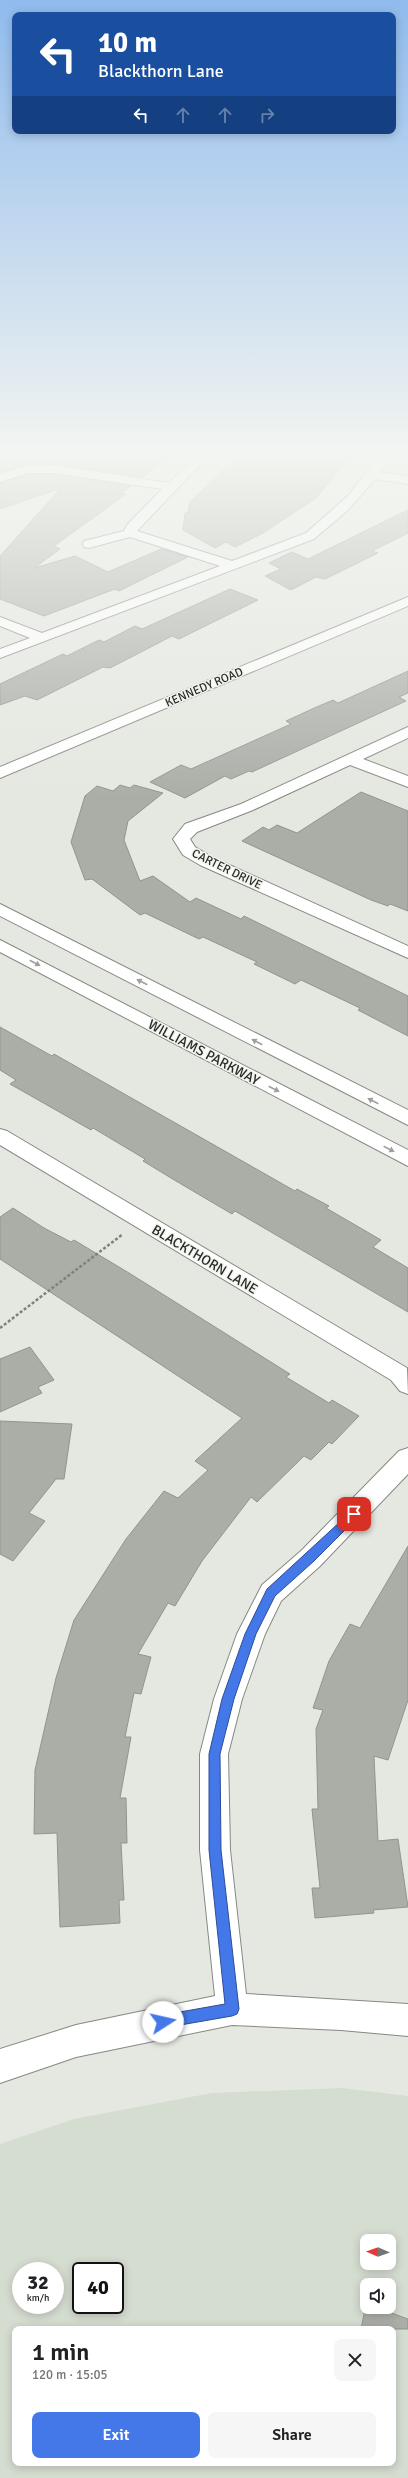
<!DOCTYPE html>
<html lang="en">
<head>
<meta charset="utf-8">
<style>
	:root { --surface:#fff; --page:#f6f6f6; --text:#202124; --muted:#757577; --accent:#4478e9 }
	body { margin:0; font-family:Signika,sans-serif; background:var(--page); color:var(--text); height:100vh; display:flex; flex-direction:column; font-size:15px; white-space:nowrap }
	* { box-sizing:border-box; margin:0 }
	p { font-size:13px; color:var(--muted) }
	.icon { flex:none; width:22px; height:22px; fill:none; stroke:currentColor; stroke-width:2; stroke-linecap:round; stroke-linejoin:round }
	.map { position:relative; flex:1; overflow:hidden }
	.details { position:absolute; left:12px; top:2326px; width:384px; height:140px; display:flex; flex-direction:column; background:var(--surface); border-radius:8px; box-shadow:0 2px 10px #0003 }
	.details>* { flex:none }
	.guide { position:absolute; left:12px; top:12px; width:384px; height:122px; border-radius:8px; box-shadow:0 2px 10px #0003; background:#1a4fa0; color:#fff; overflow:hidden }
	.needle { width:26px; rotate:272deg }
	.fabs { position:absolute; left:360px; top:2234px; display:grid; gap:8px }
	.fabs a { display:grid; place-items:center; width:36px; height:36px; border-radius:8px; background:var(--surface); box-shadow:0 2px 10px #0003; font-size:20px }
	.speed { position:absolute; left:12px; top:2262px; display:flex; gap:8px; font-size:20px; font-weight:700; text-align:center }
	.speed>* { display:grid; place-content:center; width:52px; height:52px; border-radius:50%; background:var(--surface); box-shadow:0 2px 10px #0003; line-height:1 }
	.speed small { font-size:10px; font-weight:400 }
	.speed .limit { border:2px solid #111; border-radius:6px; background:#fff; color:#111 }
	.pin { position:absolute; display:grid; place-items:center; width:34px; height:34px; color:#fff; margin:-17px; border-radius:8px; box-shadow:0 2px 6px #0006 }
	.me { position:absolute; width:44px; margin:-22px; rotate:80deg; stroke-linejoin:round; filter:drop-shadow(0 0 3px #0008) }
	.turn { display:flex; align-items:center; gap:14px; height:84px; padding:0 20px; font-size:18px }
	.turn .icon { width:52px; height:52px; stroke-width:2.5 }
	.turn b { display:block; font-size:28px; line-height:34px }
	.lanes { display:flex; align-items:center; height:38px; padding:0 20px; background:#0003; justify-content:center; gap:20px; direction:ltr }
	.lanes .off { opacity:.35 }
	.round { display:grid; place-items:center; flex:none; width:42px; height:42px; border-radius:8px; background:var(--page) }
	.overview { display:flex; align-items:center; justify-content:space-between; height:68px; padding:0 20px }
	h1 { font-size:24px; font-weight:600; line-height:30px }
	.primary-button { display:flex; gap:8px; margin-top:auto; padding:8px 20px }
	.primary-button a { flex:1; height:46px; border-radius:8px; background:var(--accent); color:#fff; font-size:16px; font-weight:600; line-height:46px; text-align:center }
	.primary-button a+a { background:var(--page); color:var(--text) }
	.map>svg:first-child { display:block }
</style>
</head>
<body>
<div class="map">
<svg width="408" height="2478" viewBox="0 0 408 2478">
	<rect width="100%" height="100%" fill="#e4e8e0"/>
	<!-- built -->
	<path fill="#d5dcd0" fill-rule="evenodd" d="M342,2088L408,2096V2478H0V2144L74,2119L212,2093ZM367,2241H389V2263H367ZM21,2271H55V2305H21ZM81,2271H115V2305H81ZM367,2285H389V2307H367ZM15,2329H393V2463H15Z"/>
	<!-- building -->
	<g fill="#aaaea7" stroke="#92958f">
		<path d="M0,451H175L143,477L53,464L27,465L0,472Z"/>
		<path d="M246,451H355L316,498L263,533L235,547L226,542L215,548L183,530L185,513H188L190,502L242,452Z"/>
		<path d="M28,474H53L131,486L121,493L126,494L54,546L60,549L34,568L75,556L108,572L161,549L188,557L119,591L115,589L44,616L0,599V556L61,488L0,509V483Z"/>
		<path d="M408,510V533L372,551L378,553L325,579L316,577L291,590L265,576L281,569L269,563L292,552L308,559Z"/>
		<path d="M230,589L258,600L179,639L172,636L110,668L103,667L37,700L25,696L0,705V684L63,654L67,656L99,640L104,642L135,626L142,629Z"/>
		<path d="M408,671V693L399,697L406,701L252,772L249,771L231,779L225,776L185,798L150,782L181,765L191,769L291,724L286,721L312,709L333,700L338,703Z"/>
		<path d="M120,785L130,788L134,785L163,793L128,821L124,840L140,881L153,876L190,902L196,898L241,919L244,916L408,996V1036L358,1010L360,1008L301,980L295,984L254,964L257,962L203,937L199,939L145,913L140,915L92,879L85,880L71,842L85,796L97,786L113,791Z"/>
		<path d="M361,792L408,811V911L390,904L388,906L371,900L242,841L263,827L269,830L277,825L297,833Z"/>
		<path d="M0,1027L52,1056L54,1054L295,1191L297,1189L329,1206L326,1208L381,1240L373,1247L408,1268V1312L235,1211L232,1214L176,1181L143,1161L145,1159L93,1128L91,1130L10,1084L16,1080L0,1070Z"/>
		<path d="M13,1208L44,1228L71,1242L74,1240L129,1273L290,1374L286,1377L329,1403L332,1400L359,1416L332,1444L329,1442L311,1460L304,1456L257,1502L251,1497L202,1561L175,1606L168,1603L138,1654L151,1657L141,1694L134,1693L125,1737H131L120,1798H126L127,1843H121L124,1900H119L120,1923L60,1927L57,1833L34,1834L35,1770L56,1678L74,1620L126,1539L164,1491L178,1498L208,1470L195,1461L242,1418L0,1259V1217Z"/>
		<path d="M30,1347L54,1380L38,1387L42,1393L0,1412V1359Z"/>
		<path d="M0,1421L72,1424L64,1479H56L29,1513L45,1521L13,1561L0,1554Z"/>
		<path d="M408,1546V1700L388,1760L374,1756L378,1841L398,1839L408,1907L373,1910L374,1913L315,1918L312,1888H320L312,1809H318L316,1729L323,1710L313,1708L329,1661L350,1624L360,1628Z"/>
		<path d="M366,2304L367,2307H375L408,2319V2329H361Z"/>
	</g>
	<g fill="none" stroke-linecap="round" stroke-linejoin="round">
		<!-- minor casing -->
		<g stroke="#868983" stroke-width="2">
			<g id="minor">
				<path d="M201,451H213L137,531L232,561L306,533L349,495L382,451H394L380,472L408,476V484L375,479L348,510L314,539L0,658V649L30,638L0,626V617L42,633L220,566L130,537L89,548L84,547L83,544L84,541L124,531L127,525L162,489L53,473H28L0,482V474L27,466L53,465L169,483Z"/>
				<path d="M408,727V738L363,759L408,776V787L350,765L253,810L197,832L190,839L195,847L212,857L408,946V958L200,865L183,855L173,839L185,824L241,804Z"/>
				<path d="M0,1129L7,1131L407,1368L408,1394L400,1391L391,1380L0,1145Z"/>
				<path d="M408,1448V1474L320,1566L281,1601L265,1634L242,1699L228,1754L230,1850L246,1994L408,2004V2036L341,2030L232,2025L76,2057L0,2083V2049L76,2025L215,1996L200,1850V1754L214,1699L237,1634L262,1585L302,1550L399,1451Z"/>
			</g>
		</g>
		<!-- major casing -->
		<g stroke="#868983" stroke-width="2">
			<g id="major">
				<path d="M408,597V606L0,778V767Z"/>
				<path d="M0,904L408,1110V1125L0,916Z"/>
				<path d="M0,940L408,1150V1166L0,952Z"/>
			</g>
		</g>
		<!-- path -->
		<path stroke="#7f827c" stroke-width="2.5" stroke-dasharray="3 2" stroke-linecap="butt" d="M0,1328L123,1234"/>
		<!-- minor -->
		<use href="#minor" fill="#fff" fill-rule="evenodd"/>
		<!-- major -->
		<use href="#major" fill="#fff" fill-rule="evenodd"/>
	</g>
	<!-- one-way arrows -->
	<defs><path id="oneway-solid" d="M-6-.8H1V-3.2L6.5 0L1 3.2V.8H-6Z"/></defs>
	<g fill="#9fa09e">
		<use href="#oneway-solid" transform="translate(35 963) rotate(28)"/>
		<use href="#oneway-solid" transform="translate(142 982) rotate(-153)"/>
		<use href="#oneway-solid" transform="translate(257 1042) rotate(-153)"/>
		<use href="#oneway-solid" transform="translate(274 1089) rotate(27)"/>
		<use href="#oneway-solid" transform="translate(373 1101) rotate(-153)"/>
		<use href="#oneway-solid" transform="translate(389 1149) rotate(27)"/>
	</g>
	<!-- sky -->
	<linearGradient id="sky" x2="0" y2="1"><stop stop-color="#90bbed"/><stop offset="0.57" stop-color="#f3f5f1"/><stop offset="1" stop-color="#f3f5f1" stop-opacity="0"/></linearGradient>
	<rect width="408" height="798" fill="url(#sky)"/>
	<!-- route -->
	<path fill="#4478e9" stroke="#2c4e97" d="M354,1509L359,1514L358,1517L314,1561L275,1596L256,1634L234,1699L220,1754L221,1850L239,2009L237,2014L232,2016L163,2028L158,2026L156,2022L158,2017L163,2015L225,2004L209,1850V1754L222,1699L245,1634L267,1589Z"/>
	<g text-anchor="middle" stroke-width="3" stroke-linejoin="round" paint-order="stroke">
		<!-- far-street labels -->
		<g font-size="12" fill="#292b28" stroke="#f1f5ee">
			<text transform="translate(204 687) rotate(-23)" y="4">KENNEDY ROAD</text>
			<text transform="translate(227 869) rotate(26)" y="4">CARTER DRIVE</text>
		</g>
		<!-- street labels -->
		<g font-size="14" fill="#292b28" stroke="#f1f5ee">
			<text transform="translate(204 1052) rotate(28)" y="5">WILLIAMS PARKWAY</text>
			<text transform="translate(205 1259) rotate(31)" y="5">BLACKTHORN LANE</text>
		</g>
	</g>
</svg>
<div class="fabs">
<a><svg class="needle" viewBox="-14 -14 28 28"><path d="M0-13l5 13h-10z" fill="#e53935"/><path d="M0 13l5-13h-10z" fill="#757577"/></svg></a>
<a><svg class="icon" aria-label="sound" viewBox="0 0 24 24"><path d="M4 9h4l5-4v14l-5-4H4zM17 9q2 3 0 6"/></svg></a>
</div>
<div class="speed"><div>32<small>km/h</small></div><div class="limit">40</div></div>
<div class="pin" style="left:354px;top:1514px;background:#d93025"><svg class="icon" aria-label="arrive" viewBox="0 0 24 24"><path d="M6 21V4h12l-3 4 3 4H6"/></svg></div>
<svg class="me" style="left:163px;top:2022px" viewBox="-20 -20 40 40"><circle r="19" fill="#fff"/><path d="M0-13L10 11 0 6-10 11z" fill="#4478e9"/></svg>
<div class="guide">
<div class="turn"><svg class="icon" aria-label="left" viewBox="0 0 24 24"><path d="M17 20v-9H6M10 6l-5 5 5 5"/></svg><div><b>10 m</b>Blackthorn Lane</div></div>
<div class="lanes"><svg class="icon" aria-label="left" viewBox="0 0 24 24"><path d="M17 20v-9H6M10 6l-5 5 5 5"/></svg><svg class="icon off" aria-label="ahead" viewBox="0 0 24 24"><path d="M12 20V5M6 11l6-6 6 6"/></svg><svg class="icon off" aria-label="ahead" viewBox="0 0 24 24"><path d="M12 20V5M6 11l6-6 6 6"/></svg><svg class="icon off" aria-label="right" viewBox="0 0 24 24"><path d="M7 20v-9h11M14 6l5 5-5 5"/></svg></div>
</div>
<section class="details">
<div class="overview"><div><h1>1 min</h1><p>120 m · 15:05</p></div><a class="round"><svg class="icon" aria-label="close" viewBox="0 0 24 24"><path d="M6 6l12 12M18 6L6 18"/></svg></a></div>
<div class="primary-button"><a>Exit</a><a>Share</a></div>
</section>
</div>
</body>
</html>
